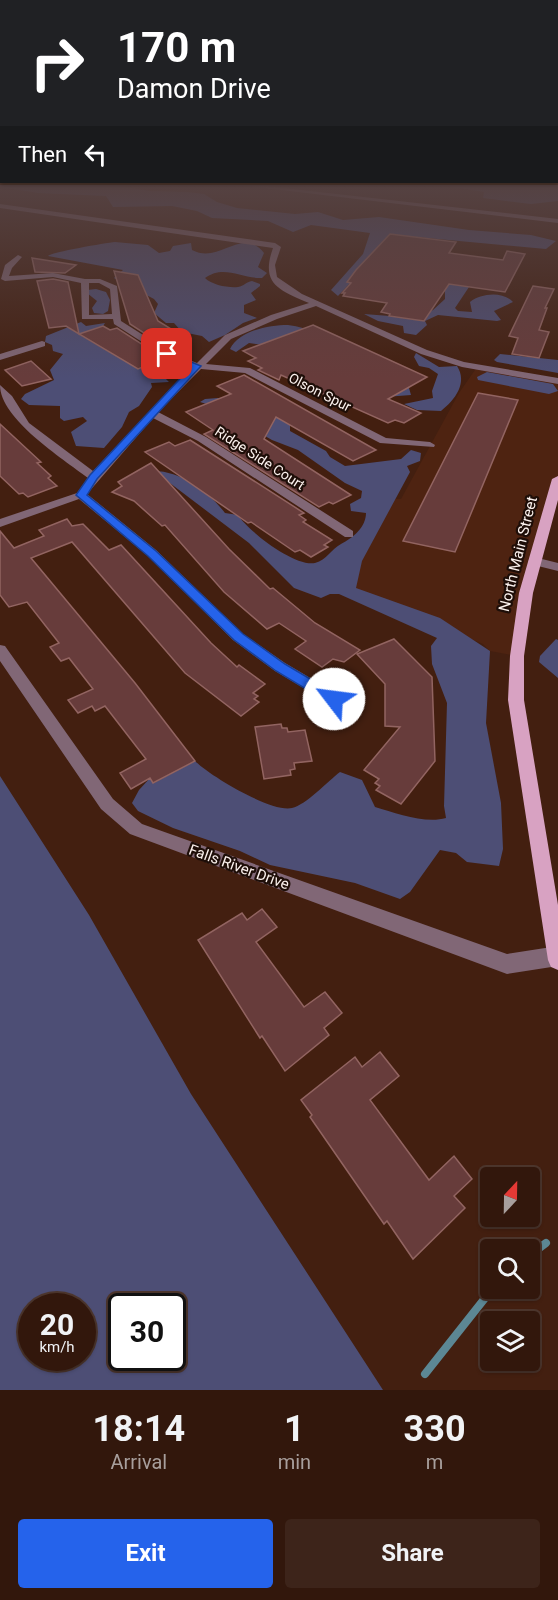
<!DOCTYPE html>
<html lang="en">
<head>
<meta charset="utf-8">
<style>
	:root { --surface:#32170c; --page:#3d241a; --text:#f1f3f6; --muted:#a89f9d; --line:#4d362d; --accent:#2563eb }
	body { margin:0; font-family:Roboto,sans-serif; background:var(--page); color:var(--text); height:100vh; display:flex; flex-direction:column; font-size:22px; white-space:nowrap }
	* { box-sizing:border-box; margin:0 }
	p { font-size:20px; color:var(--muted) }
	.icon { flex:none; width:33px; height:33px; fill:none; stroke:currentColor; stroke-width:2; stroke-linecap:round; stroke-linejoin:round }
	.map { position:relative; height:1390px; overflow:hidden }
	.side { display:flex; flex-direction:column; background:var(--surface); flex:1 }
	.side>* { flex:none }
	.hud { position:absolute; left:0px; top:0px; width:558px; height:183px; box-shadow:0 2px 4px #0004,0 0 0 2px var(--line); background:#202124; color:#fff; overflow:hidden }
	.needle { width:39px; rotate:22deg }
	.tools { position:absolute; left:480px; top:1167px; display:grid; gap:12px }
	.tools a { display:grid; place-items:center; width:60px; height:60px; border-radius:6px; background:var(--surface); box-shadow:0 2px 4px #0004,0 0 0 2px var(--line); font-size:30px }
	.speed { position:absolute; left:18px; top:1293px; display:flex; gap:12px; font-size:30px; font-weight:700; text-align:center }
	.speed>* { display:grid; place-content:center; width:78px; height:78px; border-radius:50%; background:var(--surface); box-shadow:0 2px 4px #0004,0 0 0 2px var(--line); line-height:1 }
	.speed small { font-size:15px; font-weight:400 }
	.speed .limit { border:3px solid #111; border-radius:9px; background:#fff; color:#111 }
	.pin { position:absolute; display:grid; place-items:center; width:51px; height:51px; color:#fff; margin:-26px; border-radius:12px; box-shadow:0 3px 9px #0006 }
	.me { position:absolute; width:66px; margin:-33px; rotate:300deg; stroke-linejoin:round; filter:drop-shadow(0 0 4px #0008) }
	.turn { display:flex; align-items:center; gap:21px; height:126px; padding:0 18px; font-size:27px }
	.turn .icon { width:78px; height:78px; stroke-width:2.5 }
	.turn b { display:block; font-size:42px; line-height:51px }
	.then { display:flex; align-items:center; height:57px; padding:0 18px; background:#0003; gap:12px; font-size:22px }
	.eta { display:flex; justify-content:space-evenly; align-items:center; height:102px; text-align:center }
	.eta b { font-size:36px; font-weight:700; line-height:42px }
	.button { display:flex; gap:12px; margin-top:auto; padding:12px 18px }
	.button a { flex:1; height:69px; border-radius:6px; background:var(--accent); color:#fff; font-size:24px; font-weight:700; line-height:69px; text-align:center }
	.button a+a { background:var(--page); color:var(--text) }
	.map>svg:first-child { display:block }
</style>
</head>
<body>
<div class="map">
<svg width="558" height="1390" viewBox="0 0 558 1390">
	<rect width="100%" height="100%" fill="#431f10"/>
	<!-- built -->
	<path fill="#4e2311" d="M477,367L558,381V479L517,656L490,651L483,644L347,588L395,499H401L459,393Z"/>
	<!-- green -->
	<g fill="#4d4e75" fill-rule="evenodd">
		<path d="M0,185H112L150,191L188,192L204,194L217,202L237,208L295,214L318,212L343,220L379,217L469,230L531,235L556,241L546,249L395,235L338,296L331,290L363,254L370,233L311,225L293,232L268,221L212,218L197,211L172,206L113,207L106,196L38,193L0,187Z"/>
		<path d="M441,185H551L558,190V201L531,204L483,198L484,192Z"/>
		<path d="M115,242L148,245L159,253L170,251L173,246L191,243L192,250C220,265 242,225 264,253L258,267L267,273L262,278C242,279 224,264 205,278C212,285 228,288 238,287C244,286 246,282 252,281L260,284V286L251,293L256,300L244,305V313L257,318L243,323L225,335L209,342L202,336L182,332L174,323H166L154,313L158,304L154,299L114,278L123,270L48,256C52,252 105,243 115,242Z"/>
		<path d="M432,281L469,287L455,308L458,311L472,312L470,302C481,293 503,291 513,302L494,311L501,320L497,321L438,315L425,321L427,325L416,335L404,333L403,326L378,321L364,314L415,318L433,310L445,299V290Z"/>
		<path d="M96,289L106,292L110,300L108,311L103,314L94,313L92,308L97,301L87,293V290Z"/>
		<path d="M81,322L86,326L105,323L103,326L80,335L138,369L164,360L175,365V372L164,377L169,382L151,383L152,387L139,406L129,412L122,427L104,448L76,446L71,432L87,421L83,417L64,421L60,418V406L29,405L21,399L25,394L54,380L50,370L63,354L53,351L52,345L45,342L46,336Z"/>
		<path d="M288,325C330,329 368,372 409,388L411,395L385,397L263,345L249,343L236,352L230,349C239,331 268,325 288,325Z"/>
		<path d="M416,353L439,367L457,366C468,383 455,400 441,411L417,410L404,404L433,398L432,391L438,374L429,368L419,366L414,357Z"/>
		<path d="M500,354L558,360V373L497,362L494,360Z"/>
		<path d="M487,372L553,384L558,391L549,394L478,380L477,377Z"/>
		<path d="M218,398L290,422V431L326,451L330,457L345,466L401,459L411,450L421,453L420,461L407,466L410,472L362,561L356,588L440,618L490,651L486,723L501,803L503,849L499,866L467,862L456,853L440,850L410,892L400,899L355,883L270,865L240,851L173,828L138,811L132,803L139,790L150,778L154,783L195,761C210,776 272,813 292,808C306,805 328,781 340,772L362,780L375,807C396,813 425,824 446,818L444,806L447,703L432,664L431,646L437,638L339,594H330L321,598L294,588L249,543L154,471C181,471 209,492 225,513L238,515C249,532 295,567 315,563C327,560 331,549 341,544C353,538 366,527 366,513L351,511L350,504L361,498L362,491L345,483L298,450L272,440L213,406L200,402L205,399Z"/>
		<path d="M556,639L558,640V678L539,662L540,656Z"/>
		<path d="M0,776L89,915L191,1094L383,1390H0ZM32,1306H82V1358H32ZM122,1306H172V1358H122Z"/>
	</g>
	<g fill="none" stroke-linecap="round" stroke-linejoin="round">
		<!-- stream -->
		<g stroke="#5c8794" stroke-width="8">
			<path d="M530,1255L546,1243"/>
			<path d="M425,1374L493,1288"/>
		</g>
	</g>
	<!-- building -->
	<g fill="#673c3b" stroke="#926461" stroke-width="1.5">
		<path d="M390,234L456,242L449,253L503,260L507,251L525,254L505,292L449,284L424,321L389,316L390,314L381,312L387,303L343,296L345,293H342L351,283L347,282L356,270Z"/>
		<path d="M32,258L76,265L65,273L35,272Z"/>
		<path d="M114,271L138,275L158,321L189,340L167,348L130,324Z"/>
		<path d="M53,279L68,282L79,334L66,326L49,328L37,281Z"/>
		<path d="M533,286L554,289L545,308H547L539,330L549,332L539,358L512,354L518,338L509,336Z"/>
		<path d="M313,325L427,377L388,399L421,413L404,423L395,420L388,423L281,375L279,380L258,370L262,368L248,361L256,358L243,351Z"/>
		<path d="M103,326L110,330L117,328L154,352L150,354L161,360L138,369L79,334Z"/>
		<path d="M31,361L51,379L22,386L5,370Z"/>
		<path d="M244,375L376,450L353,461L276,417L264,439L351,495L333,504L329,502L319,507L204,434L213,430L186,412L231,394L217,386Z"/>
		<path d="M478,393L518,400L455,552L403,541Z"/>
		<path d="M0,424L41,462L37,463L51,476L48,478L57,486L28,497L23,493L19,494L0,476Z"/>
		<path d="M190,440L304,513L299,515L306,520L303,522L332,540L324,545L328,547L311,557L300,550L295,552L251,522L248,523L145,452L169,442L175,446Z"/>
		<path d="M151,463L229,549L270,589L273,588L315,623L360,650L344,662L333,659L322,667L295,649L306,641L279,623L267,629L224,592L165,525L162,526L134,501L112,492L122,486L118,482Z"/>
		<path d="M67,519L72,526L83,524L109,550L121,545L211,643L237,667L239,665L265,684L253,693L258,696L254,699L259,702L241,716L185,673L72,542L31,558L135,683L195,761L153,783L150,778L131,789L120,773L146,759L105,706L95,711L92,706L78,713L68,700L93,689L69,658L61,661L50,647L59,643L27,602L9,607L0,595V531L14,548L44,536L39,530Z"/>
		<path d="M394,639L432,677L435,761L401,804L376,790L380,786L375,783L379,779L364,770L400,727L385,726V684L357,654Z"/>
		<path d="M281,724L282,728H287L288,732L305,730L312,761L294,763L295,769L290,770L291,775L264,779L255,727Z"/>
		<path d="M262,909L277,927L256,942L304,1007L325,992L342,1013L324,1028L329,1035L285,1071L262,1036L260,1038L198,940L242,913L247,920Z"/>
		<path d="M380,1052L399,1076L370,1100L429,1180L454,1156L472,1179L454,1196L465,1208L413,1259L387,1221L384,1224L310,1117L312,1115L301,1100L355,1057L362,1067Z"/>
	</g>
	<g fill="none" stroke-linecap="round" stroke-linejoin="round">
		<!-- minor -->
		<g fill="#816776" fill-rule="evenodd">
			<path d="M239,185H257L558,219V223Z"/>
			<path d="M0,204L275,243L281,247L275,265L277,277L302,294L427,350L464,362L558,378V384L462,367L421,354L316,306L277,319L231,339L206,364L250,368L386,438L430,442L435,445L434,447L380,443L245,373L201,369L158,412L206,437L353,531V537H345L198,441L153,418L87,494L156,550L243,634L285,663L339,695L342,699L339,703H329L275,671L233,640L148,556L79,499L0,527V519L77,493L88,478C62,458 0,419 0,385L12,396L29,423L93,471L192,367L164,356L114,324L113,319H82L81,283L53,277L5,281L1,279L5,265L18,255L22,257L12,268L9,276L53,273L85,279H100L117,286L121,321L170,352L197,363L225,335L271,315L309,303C279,290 260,284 273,248L0,208ZM89,283H99L110,289L112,314L89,315Z"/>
			<path d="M42,341L45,342V346L0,360V354Z"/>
			<path d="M534,557L558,563V571L530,564L528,561Z"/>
			<path d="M0,645L5,646L113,799L142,824L507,954L558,946V966L507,974L130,834L101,809L0,661Z"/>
		</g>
		<!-- major -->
		<path fill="#d8a2c2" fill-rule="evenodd" d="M558,476V500L533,593L524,656V700L558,905V970L551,967L548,960L508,700L510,656L519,593L552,479Z"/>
	</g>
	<!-- sky -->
	<linearGradient id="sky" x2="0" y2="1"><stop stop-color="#251109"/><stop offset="0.49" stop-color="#554242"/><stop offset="1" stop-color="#554242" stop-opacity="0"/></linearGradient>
	<rect width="558" height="379" fill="url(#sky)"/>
	<!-- route -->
	<path fill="#2563eb" stroke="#184099" stroke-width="1.5" d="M167,352L201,366L97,479L87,495L156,551L243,634L285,664L339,696V703H329L276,671L234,640L148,556L76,495L90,475L191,367L164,356Z"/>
	<g text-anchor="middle" stroke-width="4.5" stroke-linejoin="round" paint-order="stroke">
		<!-- far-street labels -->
		<g font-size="14" fill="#fcf2ee" stroke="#1e0e08">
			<text transform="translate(320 392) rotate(27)" y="5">Olson Spur</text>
			<text transform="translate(260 458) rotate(33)" y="5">Ridge Side Court</text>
		</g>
		<!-- street labels -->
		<g font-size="15" fill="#fcf2ee" stroke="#1e0e08">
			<text transform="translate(518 554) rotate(-76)" y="5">North Main Street</text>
			<text transform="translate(239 867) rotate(20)" y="5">Falls River Drive</text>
		</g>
	</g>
</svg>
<div class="tools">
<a><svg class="needle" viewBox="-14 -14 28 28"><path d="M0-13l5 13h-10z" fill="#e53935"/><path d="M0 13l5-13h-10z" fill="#a89f9d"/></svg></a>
<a><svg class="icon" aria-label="search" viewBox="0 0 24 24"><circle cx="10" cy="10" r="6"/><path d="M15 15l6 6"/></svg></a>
<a><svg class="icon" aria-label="layers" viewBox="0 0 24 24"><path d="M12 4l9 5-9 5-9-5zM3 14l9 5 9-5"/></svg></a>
</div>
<div class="speed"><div>20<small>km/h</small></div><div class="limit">30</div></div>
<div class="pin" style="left:167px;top:354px;background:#d93025"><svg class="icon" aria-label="arrive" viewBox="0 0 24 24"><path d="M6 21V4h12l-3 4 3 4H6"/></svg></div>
<svg class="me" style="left:334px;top:699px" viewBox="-20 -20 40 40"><circle r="19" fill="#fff"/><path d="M0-13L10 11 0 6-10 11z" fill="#2563eb"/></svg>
<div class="hud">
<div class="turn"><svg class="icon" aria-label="right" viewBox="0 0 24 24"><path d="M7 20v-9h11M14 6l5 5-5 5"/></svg><div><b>170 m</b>Damon Drive</div></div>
<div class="then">Then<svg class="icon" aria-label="left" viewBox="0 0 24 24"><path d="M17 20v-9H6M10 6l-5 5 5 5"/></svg></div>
</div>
</div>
<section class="side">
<div class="eta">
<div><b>18:14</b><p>Arrival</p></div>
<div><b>1</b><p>min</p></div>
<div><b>330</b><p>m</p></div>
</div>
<div class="button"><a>Exit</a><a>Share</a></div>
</section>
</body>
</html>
